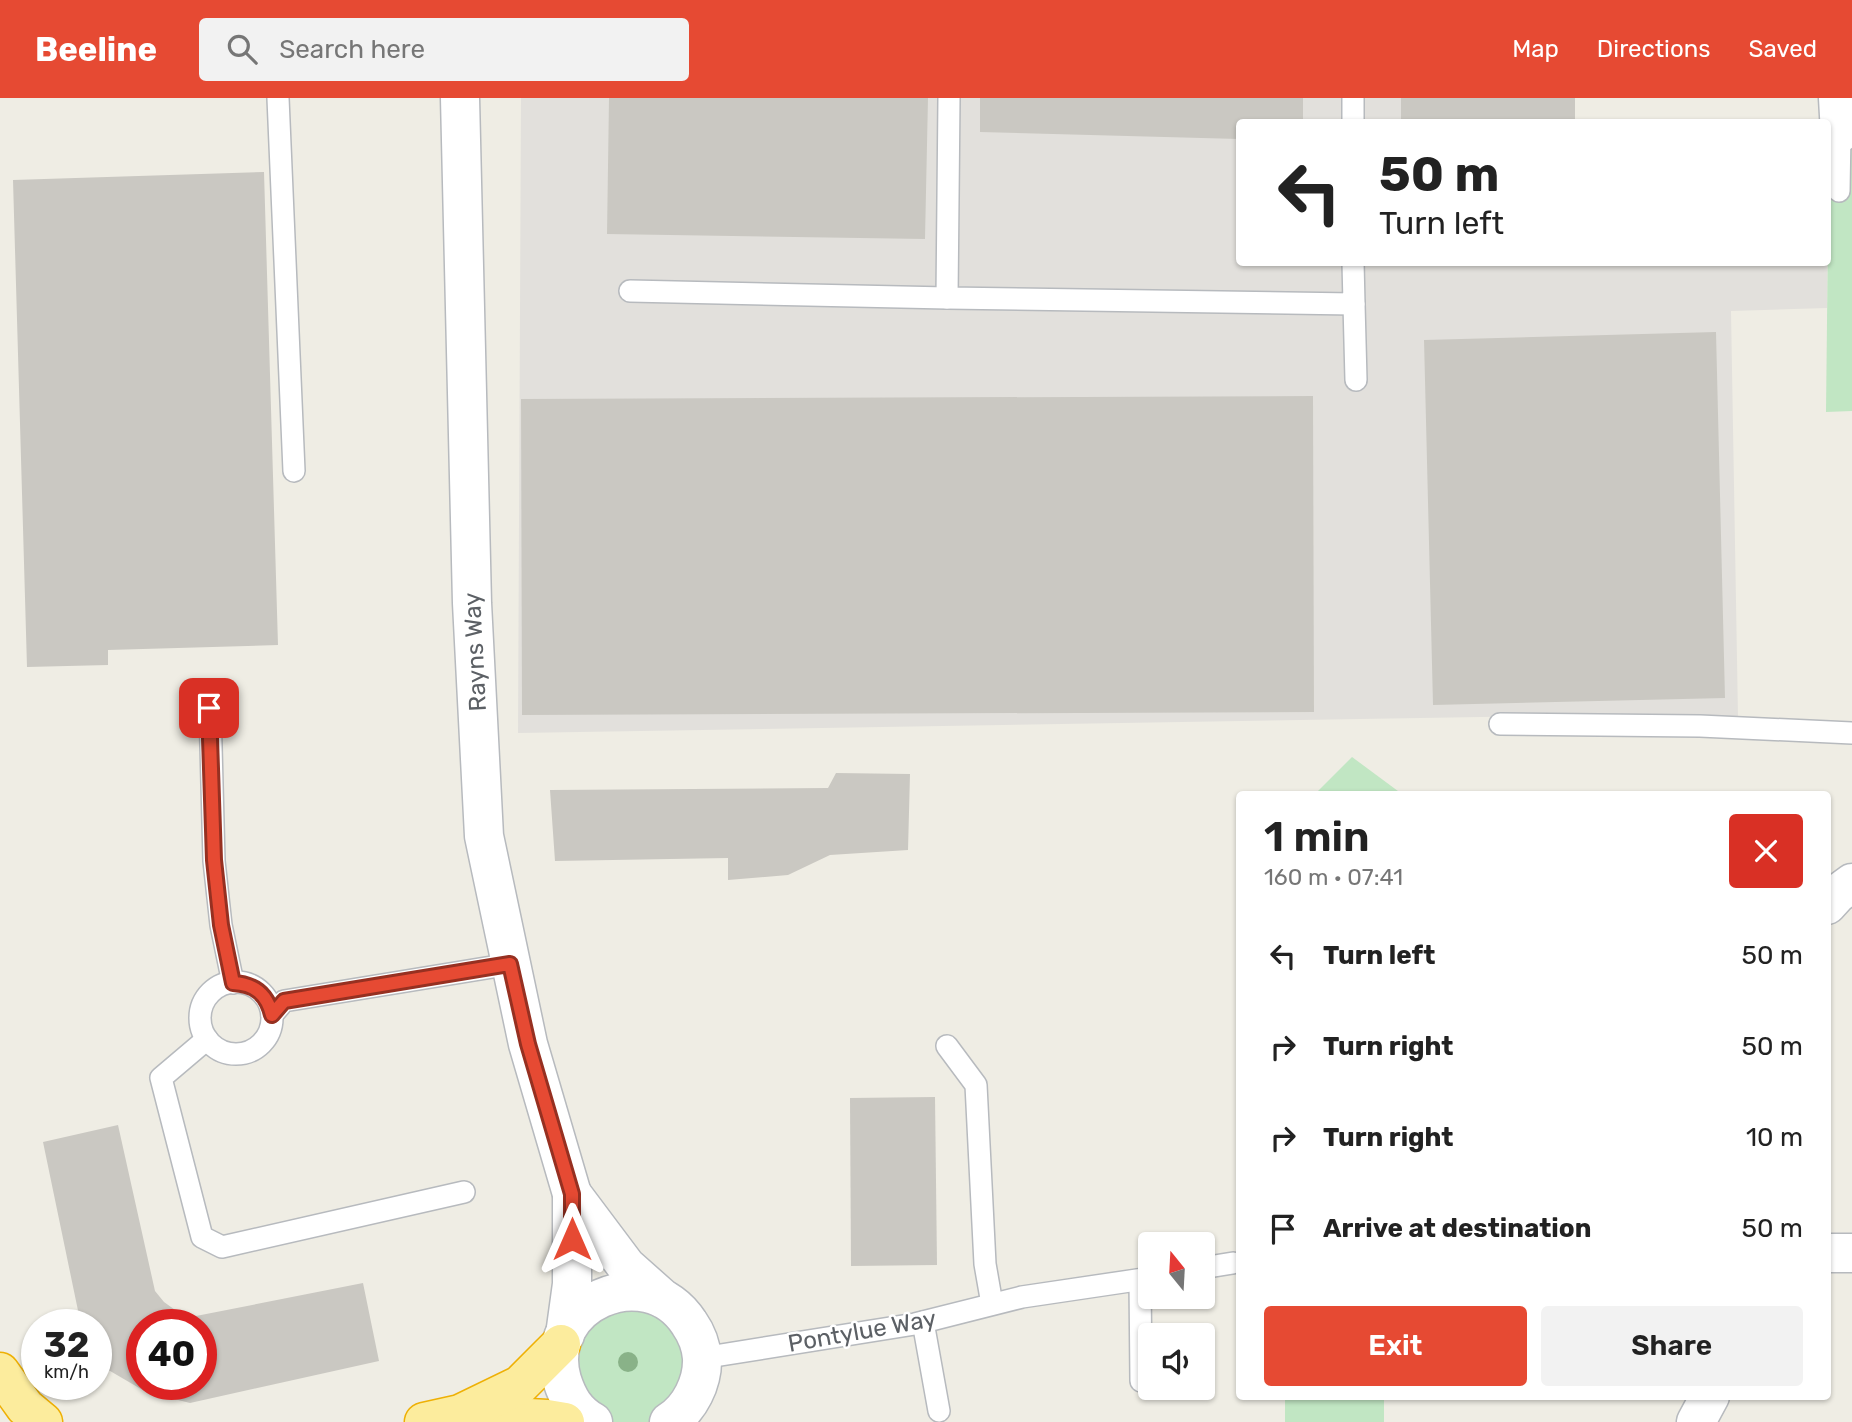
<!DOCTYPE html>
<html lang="en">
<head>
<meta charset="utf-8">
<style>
	:root { --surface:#fff; --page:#f2f2f2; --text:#222; --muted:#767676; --accent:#e64a33 }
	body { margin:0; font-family:Rubik,sans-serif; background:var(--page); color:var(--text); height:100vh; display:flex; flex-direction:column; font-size:26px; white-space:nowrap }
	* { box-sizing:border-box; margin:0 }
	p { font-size:23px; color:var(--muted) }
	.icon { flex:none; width:38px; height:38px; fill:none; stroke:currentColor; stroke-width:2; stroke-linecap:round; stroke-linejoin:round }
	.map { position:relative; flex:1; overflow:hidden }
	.details { position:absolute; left:1236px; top:693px; width:595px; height:609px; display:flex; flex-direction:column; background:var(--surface); border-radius:7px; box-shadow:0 2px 5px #0004 }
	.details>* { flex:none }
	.hud { position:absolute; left:1236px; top:21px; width:595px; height:147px; border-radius:7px; box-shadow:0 2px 5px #0004; background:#fff; color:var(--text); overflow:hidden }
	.needle { width:46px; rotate:342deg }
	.tools { position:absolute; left:1138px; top:1134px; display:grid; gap:14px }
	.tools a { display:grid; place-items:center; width:77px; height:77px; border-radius:7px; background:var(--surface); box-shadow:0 2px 5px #0004; font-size:35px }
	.speed { position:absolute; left:21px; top:1211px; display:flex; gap:14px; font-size:35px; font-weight:700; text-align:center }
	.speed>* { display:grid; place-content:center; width:91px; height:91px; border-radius:50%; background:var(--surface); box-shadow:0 2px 5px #0004; line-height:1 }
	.speed small { font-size:18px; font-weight:400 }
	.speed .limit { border:10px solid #d22; background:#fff; color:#111 }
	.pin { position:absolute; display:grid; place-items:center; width:60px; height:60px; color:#fff; margin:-30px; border-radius:14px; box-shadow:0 4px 10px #0006 }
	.me { position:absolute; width:77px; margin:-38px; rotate:0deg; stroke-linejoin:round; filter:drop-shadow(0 0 5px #0008) }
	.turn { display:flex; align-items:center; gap:24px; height:147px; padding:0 28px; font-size:32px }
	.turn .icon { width:91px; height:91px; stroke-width:2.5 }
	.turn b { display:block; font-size:49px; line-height:60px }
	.round { display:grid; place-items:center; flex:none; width:74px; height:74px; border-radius:7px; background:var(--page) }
	.head { display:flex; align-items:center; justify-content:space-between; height:119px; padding:0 28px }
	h1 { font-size:42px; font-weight:600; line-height:52px }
	.primary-button { display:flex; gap:14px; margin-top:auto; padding:14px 28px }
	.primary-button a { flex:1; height:80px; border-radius:7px; background:var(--accent); color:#fff; font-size:28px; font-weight:600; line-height:80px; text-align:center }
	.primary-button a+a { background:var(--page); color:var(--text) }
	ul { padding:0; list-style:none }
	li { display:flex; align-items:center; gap:21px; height:91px; padding:0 28px }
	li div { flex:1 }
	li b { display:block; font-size:26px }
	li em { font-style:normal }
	header { display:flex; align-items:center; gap:42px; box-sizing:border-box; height:98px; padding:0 35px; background:var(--accent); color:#fff }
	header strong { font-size:33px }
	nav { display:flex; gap:38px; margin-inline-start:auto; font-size:24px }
	.search { width:490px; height:63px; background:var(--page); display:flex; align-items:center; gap:18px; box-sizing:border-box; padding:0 24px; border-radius:7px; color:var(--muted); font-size:26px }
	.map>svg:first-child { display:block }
</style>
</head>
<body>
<header>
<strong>Beeline</strong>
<div class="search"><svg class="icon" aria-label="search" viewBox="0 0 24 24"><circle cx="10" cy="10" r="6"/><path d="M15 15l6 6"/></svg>Search here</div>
<nav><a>Map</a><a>Directions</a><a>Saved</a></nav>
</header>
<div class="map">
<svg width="1852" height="1324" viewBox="0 0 1852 1324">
	<rect width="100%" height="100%" fill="#efede4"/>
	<!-- industrial -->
	<path fill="#e2e0dc" d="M521,0H1574L1575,24H1239V164H1827V45H1829L1827,210L1731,213L1738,619L1603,617L518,635Z"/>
	<!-- green -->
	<g fill="#c1e6c3">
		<path d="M1852,44V313L1826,314L1829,45Z"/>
		<path d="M1352,659L1402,696H1315Z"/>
		<path d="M614,1195L696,1236L669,1324H593L560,1273Z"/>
		<rect x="1285" y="1299" width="99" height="25"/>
	</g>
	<!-- building -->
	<g fill="#cac8c2" fill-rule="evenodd">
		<path d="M609,0H928L925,141L607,136Z"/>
		<path d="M980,0H1303V24H1239V41L980,34Z"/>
		<rect x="1401" y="0" width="174" height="24"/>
		<path d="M264,74L278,547L108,552V567L27,569L13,82Z"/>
		<path d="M1716,234L1725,600L1433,607L1424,242Z"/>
		<path d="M1313,298L1314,614L522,617L521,301Z"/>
		<path d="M836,675L910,676L908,752L830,757L788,777L728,782V760L555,763L550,692L828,690Z"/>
		<path d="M935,999L937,1167L851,1168L850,1000Z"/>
		<path d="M118,1027L155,1193L164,1204L178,1214L196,1218L363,1185L379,1263L190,1305L146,1294L105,1270L96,1257V1227H81L43,1044ZM142,1227H201V1286H142Z"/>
	</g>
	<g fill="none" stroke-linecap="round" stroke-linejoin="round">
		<!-- service casing -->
		<g stroke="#b7babe" stroke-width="24">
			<g id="service">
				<path d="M278,0L294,373"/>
				<path d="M949,0L947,200L1354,206L1353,164"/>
				<path d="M1353,0V24"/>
				<path d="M1839,93L1840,35"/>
				<path d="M630,193L947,200"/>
				<path d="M1354,206L1356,282"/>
				<path d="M210,610L214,763L221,827L233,885"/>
				<path d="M1500,626L1700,628L1852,635"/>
				<circle cx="236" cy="920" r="36"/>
				<path d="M272,917L284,903L510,866"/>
				<path d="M207,941L161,980L202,1139L222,1149L464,1094"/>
				<path d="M947,948L976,987L985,1166L992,1206"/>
				<path d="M1202,1170L1233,1165"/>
				<path d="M1140,1182L1141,1283"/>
				<path d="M923,1224L939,1313"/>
				<path d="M702,1260L915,1226L1022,1199L1150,1180"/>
			</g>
		</g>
		<!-- minor casing -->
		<g stroke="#b7babe" stroke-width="41">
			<g id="minor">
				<path d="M1838,0L1840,35"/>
				<path d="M1827,807L1837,796L1852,785"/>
				<path d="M1827,1155H1852"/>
				<path d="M1696,1324L1710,1298"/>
			</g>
		</g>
		<!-- tertiary casing -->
		<g stroke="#b7babe" stroke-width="41">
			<g id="tertiary">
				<path d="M460,0L472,505L484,738L528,946L572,1096V1186L565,1237"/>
				<path d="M572,1096L626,1168L662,1200"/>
				<path d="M593,1324C576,1314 568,1301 562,1282C540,1206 646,1159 689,1225C696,1235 701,1247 702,1260C703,1284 690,1311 669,1324"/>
			</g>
		</g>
		<!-- trunk casing -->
		<g stroke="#eeb005" stroke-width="41">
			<g id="trunk">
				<path d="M0,1274L25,1309L43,1324"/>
				<path d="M463,1316L547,1321L565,1324"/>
				<path d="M424,1324L460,1316L520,1287L561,1246"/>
			</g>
		</g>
		<!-- service -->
		<use href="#service" stroke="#fff" stroke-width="21"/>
		<!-- minor -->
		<use href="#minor" stroke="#fff" stroke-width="38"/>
		<!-- tertiary -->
		<use href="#tertiary" stroke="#fff" stroke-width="38"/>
		<!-- trunk -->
		<use href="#trunk" stroke="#fcec9d" stroke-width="38"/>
	</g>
	<!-- trees -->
	<circle fill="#89b288" cx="628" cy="1264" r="10"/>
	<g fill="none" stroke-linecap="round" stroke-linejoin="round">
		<!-- route casing -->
		<g stroke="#963021" stroke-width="18">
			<path id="route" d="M209,610L214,762L221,827L233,885C255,886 267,896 272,917L284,903L510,866L528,946L572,1096V1141"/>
		</g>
		<!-- route -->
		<use href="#route" stroke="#e64a33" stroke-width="12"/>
	</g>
	<g text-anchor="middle" stroke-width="5" stroke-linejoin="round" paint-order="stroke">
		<!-- street labels -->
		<g font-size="24" fill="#5c6065" stroke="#fff">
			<text transform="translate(475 554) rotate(-93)" y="8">Rayns Way</text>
			<text transform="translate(862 1233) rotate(-10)" y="8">Pontylue Way</text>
		</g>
	</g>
</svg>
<div class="tools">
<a><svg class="needle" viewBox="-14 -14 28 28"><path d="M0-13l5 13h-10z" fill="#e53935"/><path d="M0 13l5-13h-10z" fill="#767676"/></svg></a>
<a><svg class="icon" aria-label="sound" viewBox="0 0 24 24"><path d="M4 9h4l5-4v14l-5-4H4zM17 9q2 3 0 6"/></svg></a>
</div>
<div class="speed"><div>32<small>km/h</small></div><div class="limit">40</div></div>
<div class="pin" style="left:209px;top:610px;background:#d93025"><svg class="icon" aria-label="arrive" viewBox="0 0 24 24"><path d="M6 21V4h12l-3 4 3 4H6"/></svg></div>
<svg class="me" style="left:572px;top:1141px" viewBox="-20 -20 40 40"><path d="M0-17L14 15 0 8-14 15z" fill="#e64a33" stroke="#fff" stroke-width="4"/></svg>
<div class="hud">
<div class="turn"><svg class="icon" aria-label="left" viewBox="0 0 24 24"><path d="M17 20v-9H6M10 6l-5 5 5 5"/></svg><div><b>50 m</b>Turn left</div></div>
</div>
<section class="details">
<div class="head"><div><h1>1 min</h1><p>160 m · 07:41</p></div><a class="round" style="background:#d93025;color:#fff"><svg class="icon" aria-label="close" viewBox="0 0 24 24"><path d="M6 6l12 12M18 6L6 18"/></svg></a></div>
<ul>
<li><svg class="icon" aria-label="left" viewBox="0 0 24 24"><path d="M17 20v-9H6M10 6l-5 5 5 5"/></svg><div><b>Turn left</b></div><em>50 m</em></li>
<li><svg class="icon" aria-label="right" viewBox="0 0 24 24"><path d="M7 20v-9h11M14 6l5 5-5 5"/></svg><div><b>Turn right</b></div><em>50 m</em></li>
<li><svg class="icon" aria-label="right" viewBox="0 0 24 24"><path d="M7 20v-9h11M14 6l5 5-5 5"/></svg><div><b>Turn right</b></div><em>10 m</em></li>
<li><svg class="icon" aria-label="arrive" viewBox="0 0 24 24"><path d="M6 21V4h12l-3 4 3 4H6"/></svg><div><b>Arrive at destination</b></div><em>50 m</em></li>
</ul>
<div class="primary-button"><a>Exit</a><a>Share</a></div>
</section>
</div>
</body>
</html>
